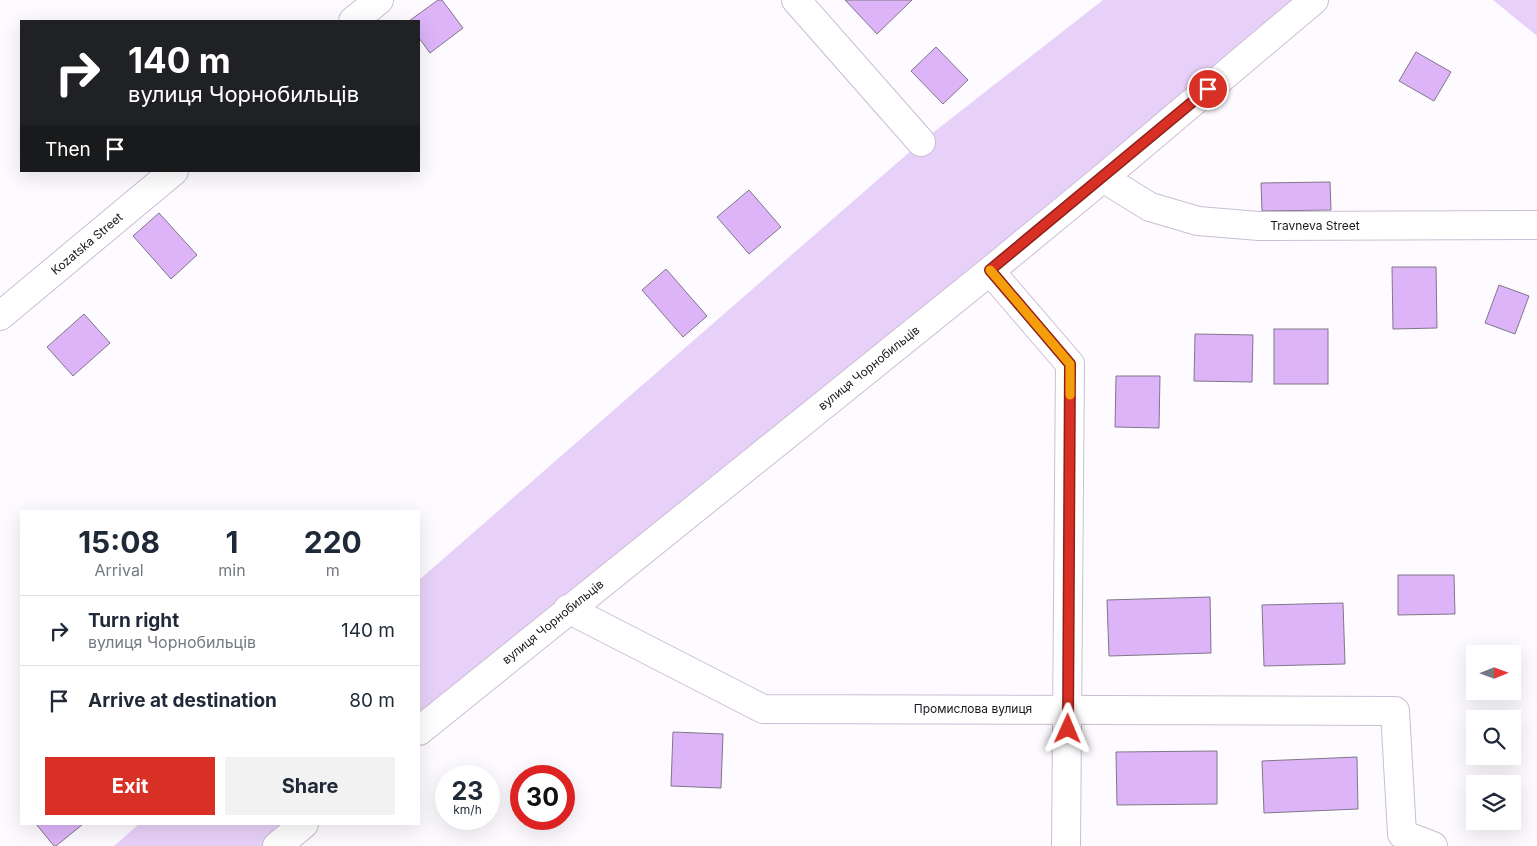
<!DOCTYPE html>
<html lang="en">
<head>
<meta charset="utf-8">
<style>
	:root { --surface:#fff; --page:#f2f2f3; --text:#1f2937; --muted:#747a83; --line:#e0e1e3; --accent:#d93025 }
	body { margin:0; font-family:Inter,sans-serif; background:var(--page); color:var(--text); height:100vh; display:flex; flex-direction:column; font-size:19px; white-space:nowrap }
	* { box-sizing:border-box; margin:0 }
	p { font-size:16px; color:var(--muted) }
	.icon { flex:none; width:28px; height:28px; fill:none; stroke:currentColor; stroke-width:2; stroke-linecap:round; stroke-linejoin:round }
	.map { position:relative; flex:1; overflow:hidden }
	.sheet { position:absolute; left:20px; top:510px; width:400px; height:315px; display:flex; flex-direction:column; background:var(--surface); border-radius:0px; box-shadow:0 5px 20px #0002 }
	.sheet>* { flex:none }
	.hud { position:absolute; left:20px; top:20px; width:400px; height:152px; border-radius:0px; box-shadow:0 5px 20px #0002; background:#202124; color:#fff; overflow:hidden }
	.needle { width:32px; rotate:89deg }
	.tools { position:absolute; left:1466px; top:645px; display:grid; gap:10px }
	.tools a { display:grid; place-items:center; width:55px; height:55px; border-radius:0px; background:var(--surface); box-shadow:0 5px 20px #0002; font-size:25px }
	.speed { position:absolute; left:435px; top:765px; display:flex; gap:10px; font-size:25px; font-weight:700; text-align:center }
	.speed>* { display:grid; place-content:center; width:65px; height:65px; border-radius:50%; background:var(--surface); box-shadow:0 5px 20px #0002; line-height:1 }
	.speed small { font-size:12px; font-weight:400 }
	.speed .limit { border:8px solid #d22; background:#fff; color:#111 }
	.pin { position:absolute; display:grid; place-items:center; width:42px; height:42px; color:#fff; margin:-21px; border:2px solid #fff; border-radius:50%; box-shadow:0 1px 5px #0007 }
	.me { position:absolute; width:55px; margin:-28px; rotate:1deg; stroke-linejoin:round; filter:drop-shadow(0 0 4px #0008) }
	.turn { display:flex; align-items:center; gap:18px; height:105px; padding:0 25px; font-size:22px }
	.turn .icon { width:65px; height:65px; stroke-width:2.5 }
	.turn b { display:block; font-size:35px; line-height:42px }
	.then { display:flex; align-items:center; height:48px; padding:0 25px; background:#0003; gap:10px; font-size:19px }
	.eta { display:flex; justify-content:space-evenly; align-items:center; height:85px; text-align:center }
	.eta b { font-size:30px; font-weight:700; line-height:35px }
	.button { display:flex; gap:10px; margin-top:auto; padding:10px 25px }
	.button a { flex:1; height:58px; border-radius:0px; background:var(--accent); color:#fff; font-size:20px; font-weight:700; line-height:58px; text-align:center }
	.button a+a { background:var(--page); color:var(--text) }
	ul { padding:0; list-style:none }
	li { display:flex; align-items:center; gap:15px; height:70px; padding:0 25px; border-top:1px solid var(--line) }
	li div { flex:1 }
	li b { display:block; font-size:19px }
	li em { font-style:normal }
	.map>svg:first-child { display:block }
</style>
</head>
<body>
<div class="map">
<svg width="1537" height="846" viewBox="0 0 1537 846">
	<rect width="100%" height="100%" fill="#fdfbff"/>
	<!-- green -->
	<g fill="#e8d1f9">
		<path d="M1103,0H1314L419,731V580L921,142Z"/>
		<path d="M1493,0H1537V36Z"/>
		<path d="M139,824H304L277,846H114Z"/>
	</g>
	<!-- building -->
	<g fill="#ddb4f8" stroke="#817689">
		<path d="M438,0H442L463,28L430,53L419,38V21H409Z"/>
		<path d="M845,0H912L877,34Z"/>
		<path d="M936,47L968,80L943,104L911,71Z"/>
		<path d="M1416,52L1451,72L1434,101L1399,81Z"/>
		<path d="M1330,182L1331,210L1262,211L1261,183Z"/>
		<path d="M749,190L781,227L749,254L717,217Z"/>
		<path d="M159,213L197,255L171,279L133,236Z"/>
		<path d="M1392,267H1436L1437,328L1393,329Z"/>
		<path d="M666,269L707,316L683,337L642,290Z"/>
		<path d="M1499,285L1529,296L1515,334L1485,323Z"/>
		<path d="M84,314L110,343L73,376L47,347Z"/>
		<rect x="1274" y="329" width="54" height="55"/>
		<path d="M1195,334L1253,335L1252,382L1194,381Z"/>
		<path d="M1116,376H1160L1159,428L1115,427Z"/>
		<path d="M1398,575H1454L1455,614L1398,615Z"/>
		<path d="M1210,597L1211,653L1109,656L1107,600Z"/>
		<path d="M1343,603L1345,664L1264,666L1262,605Z"/>
		<path d="M673,732L723,734L721,788L671,786Z"/>
		<path d="M1217,751V804L1117,805L1116,752Z"/>
		<path d="M1357,757L1358,809L1264,813L1262,761Z"/>
		<path d="M36,824H83L56,846H54Z"/>
	</g>
	<g fill="none" stroke-linecap="round" stroke-linejoin="round">
		<!-- minor casing -->
		<g stroke="#cbbed4" stroke-width="30">
			<g id="minor">
				<path d="M796,0L921,142"/>
				<path d="M353,21L379,0"/>
				<path d="M1103,178L1150,207L1198,221L1259,226L1537,225"/>
				<path d="M990,271L1070,364L1066,846"/>
				<path d="M0,316L174,171"/>
				<path d="M568,609L763,709L1395,711L1402,834L1433,846"/>
				<path d="M419,731L990,271L1103,178L1314,0"/>
				<path d="M277,846L304,824"/>
			</g>
		</g>
		<!-- minor -->
		<use href="#minor" stroke="#fff" stroke-width="28"/>
	</g>
	<g fill="none" stroke-linecap="round" stroke-linejoin="round">
		<!-- route casing -->
		<g stroke="#8d1f18" stroke-width="12">
			<path id="route" d="M1068,729L1070,364L990,270L1208,89"/>
		</g>
		<!-- route -->
		<use href="#route" stroke="#d93025" stroke-width="9"/>
		<!-- slow -->
		<path stroke="#f59e0b" stroke-width="9" d="M990,270L1070,364V395"/>
	</g>
	<g text-anchor="middle" stroke-width="5" stroke-linejoin="round" paint-order="stroke">
		<!-- street labels -->
		<g font-size="12" fill="#1a161d" stroke="#fff">
			<text x="1315" y="230">Travneva Street</text>
			<text transform="translate(87 244) rotate(-40)" y="4">Kozatska Street</text>
			<text transform="translate(869 368) rotate(-39)" y="4">вулиця Чорнобильців</text>
			<text transform="translate(553 622) rotate(-39)" y="4">вулиця Чорнобильців</text>
			<text x="973" y="713">Промислова вулиця</text>
		</g>
	</g>
</svg>
<div class="tools">
<a><svg class="needle" viewBox="-14 -14 28 28"><path d="M0-13l5 13h-10z" fill="#e53935"/><path d="M0 13l5-13h-10z" fill="#747a83"/></svg></a>
<a><svg class="icon" aria-label="search" viewBox="0 0 24 24"><circle cx="10" cy="10" r="6"/><path d="M15 15l6 6"/></svg></a>
<a><svg class="icon" aria-label="layers" viewBox="0 0 24 24"><path d="M12 4l9 5-9 5-9-5zM3 14l9 5 9-5"/></svg></a>
</div>
<div class="speed"><div>23<small>km/h</small></div><div class="limit">30</div></div>
<div class="pin" style="left:1208px;top:89px;background:#d93025"><svg class="icon" aria-label="arrive" viewBox="0 0 24 24"><path d="M6 21V4h12l-3 4 3 4H6"/></svg></div>
<svg class="me" style="left:1068px;top:729px" viewBox="-20 -20 40 40"><path d="M0-17L14 15 0 8-14 15z" fill="#d93025" stroke="#fff" stroke-width="4"/></svg>
<div class="hud">
<div class="turn"><svg class="icon" aria-label="right" viewBox="0 0 24 24"><path d="M7 20v-9h11M14 6l5 5-5 5"/></svg><div><b>140 m</b>вулиця Чорнобильців</div></div>
<div class="then">Then<svg class="icon" aria-label="arrive" viewBox="0 0 24 24"><path d="M6 21V4h12l-3 4 3 4H6"/></svg></div>
</div>
<section class="sheet">
<div class="eta">
<div><b>15:08</b><p>Arrival</p></div>
<div><b>1</b><p>min</p></div>
<div><b>220</b><p>m</p></div>
</div>
<ul>
<li><svg class="icon" aria-label="right" viewBox="0 0 24 24"><path d="M7 20v-9h11M14 6l5 5-5 5"/></svg><div><b>Turn right</b><p>вулиця Чорнобильців</p></div><em>140 m</em></li>
<li><svg class="icon" aria-label="arrive" viewBox="0 0 24 24"><path d="M6 21V4h12l-3 4 3 4H6"/></svg><div><b>Arrive at destination</b></div><em>80 m</em></li>
</ul>
<div class="button"><a>Exit</a><a>Share</a></div>
</section>
</div>
</body>
</html>
